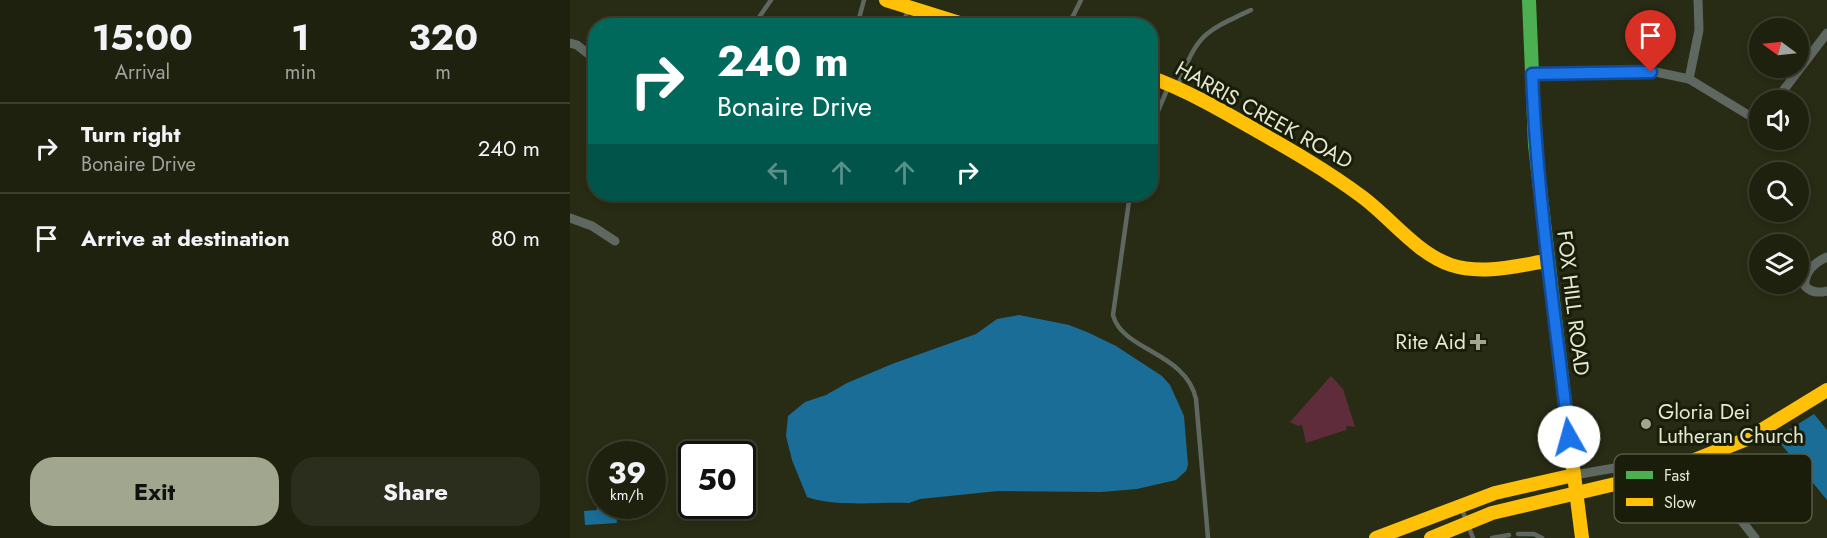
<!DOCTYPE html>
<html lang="en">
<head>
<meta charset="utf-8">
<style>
	:root { --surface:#1f210f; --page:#2c2e1d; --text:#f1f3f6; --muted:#a1a39e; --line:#3c3e2f; --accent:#a1a78e }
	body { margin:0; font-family:Jost,sans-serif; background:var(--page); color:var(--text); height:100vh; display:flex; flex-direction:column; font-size:22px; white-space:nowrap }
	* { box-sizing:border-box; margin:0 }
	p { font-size:20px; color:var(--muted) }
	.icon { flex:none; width:33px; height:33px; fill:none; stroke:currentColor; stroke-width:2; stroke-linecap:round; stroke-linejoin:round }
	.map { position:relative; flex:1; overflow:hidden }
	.side { display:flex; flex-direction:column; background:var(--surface); width:570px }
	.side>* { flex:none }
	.top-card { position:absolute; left:18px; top:18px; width:570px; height:183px; border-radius:24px; box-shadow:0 3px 9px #0003,0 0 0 2px var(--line); background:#00695c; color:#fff; overflow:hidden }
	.needle { width:39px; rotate:285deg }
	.controls { position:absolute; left:1179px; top:18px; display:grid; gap:12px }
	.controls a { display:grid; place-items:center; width:60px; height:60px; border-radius:50%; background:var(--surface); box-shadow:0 3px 9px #0003,0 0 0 2px var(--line); font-size:30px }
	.speed { position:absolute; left:18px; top:441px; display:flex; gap:12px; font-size:30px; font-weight:700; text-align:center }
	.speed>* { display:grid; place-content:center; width:78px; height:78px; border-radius:50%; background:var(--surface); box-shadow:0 3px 9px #0003,0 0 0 2px var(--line); line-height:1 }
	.speed small { font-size:15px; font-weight:400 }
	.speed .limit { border:3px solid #111; border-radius:9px; background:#fff; color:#111 }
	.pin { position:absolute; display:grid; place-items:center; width:51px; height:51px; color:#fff; margin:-62px -26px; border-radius:50% 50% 50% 0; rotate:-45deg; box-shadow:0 0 6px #0007 }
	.pin .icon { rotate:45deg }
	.me { position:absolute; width:66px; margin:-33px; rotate:353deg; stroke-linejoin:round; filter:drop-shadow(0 0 4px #0008) }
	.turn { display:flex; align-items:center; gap:21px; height:126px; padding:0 30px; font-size:27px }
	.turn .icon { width:78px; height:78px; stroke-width:2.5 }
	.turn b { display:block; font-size:42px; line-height:51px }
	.lanes { display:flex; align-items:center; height:57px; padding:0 30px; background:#0003; justify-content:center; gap:30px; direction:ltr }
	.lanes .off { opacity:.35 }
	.eta { display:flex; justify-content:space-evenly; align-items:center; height:102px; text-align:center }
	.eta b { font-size:36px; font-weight:700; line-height:42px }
	.action { display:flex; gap:12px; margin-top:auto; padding:12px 30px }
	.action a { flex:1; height:69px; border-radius:24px; background:var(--accent); color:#111; font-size:24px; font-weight:700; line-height:69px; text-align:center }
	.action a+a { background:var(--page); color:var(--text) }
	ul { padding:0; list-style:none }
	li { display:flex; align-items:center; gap:18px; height:90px; padding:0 30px; border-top:2px solid var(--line) }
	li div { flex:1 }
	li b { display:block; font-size:22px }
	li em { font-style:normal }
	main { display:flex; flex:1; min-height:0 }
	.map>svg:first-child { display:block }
</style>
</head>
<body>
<main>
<section class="side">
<div class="eta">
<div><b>15:00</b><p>Arrival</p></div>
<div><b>1</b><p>min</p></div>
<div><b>320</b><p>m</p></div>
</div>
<ul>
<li><svg class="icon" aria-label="right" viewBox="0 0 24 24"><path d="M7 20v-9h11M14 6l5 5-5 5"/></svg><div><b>Turn right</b><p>Bonaire Drive</p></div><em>240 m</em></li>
<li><svg class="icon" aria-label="arrive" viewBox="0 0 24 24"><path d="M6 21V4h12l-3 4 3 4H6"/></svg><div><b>Arrive at destination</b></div><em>80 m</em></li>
</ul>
<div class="action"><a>Exit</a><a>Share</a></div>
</section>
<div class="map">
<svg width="1257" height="538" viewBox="0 0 1257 538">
	<rect width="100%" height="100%" fill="#292c14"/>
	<!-- green -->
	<path fill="#5f2c3c" d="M761,376L773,389L785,427L777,426L776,430L736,443L732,425L728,426L720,422Z"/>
	<!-- water -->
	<g fill="#1a6d97">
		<path d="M449,315L499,325L517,332L546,346L592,376L600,385L614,416L618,465L616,471L606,480L567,489L531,492L428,491L350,499L339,503C310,502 263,507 237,497L222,460L216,436L218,416L235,402L256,395L277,383L322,364L406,334L427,319Z"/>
		<path d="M1244,414L1257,430V500L1206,438Z"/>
		<path d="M31,485L32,506H46L47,523L15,525L14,511L27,510L25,486Z"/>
	</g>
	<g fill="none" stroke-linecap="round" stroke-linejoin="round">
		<!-- lane -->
		<g stroke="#5f6761" stroke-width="4.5">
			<path d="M183,26L201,0"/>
			<path d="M287,26L294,0"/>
			<path d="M332,26L338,10"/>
			<path d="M498,26L511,0"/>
			<path d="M608,85C628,34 632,33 681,10"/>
			<path d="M580,130L599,85"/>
			<path d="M560,194L543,315C552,351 616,352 626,399L638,538"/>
			<path d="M891,507L903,538"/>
			<path d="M948,534H964L972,538"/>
			<path d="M922,538L939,535"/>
		</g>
		<!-- street -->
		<g stroke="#5f6761" stroke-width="9">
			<path d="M0,43L7,45L26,60"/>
			<path d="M962,74L1081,71L1119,79L1190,122"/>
			<path d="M1119,79L1129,30L1128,0"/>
			<path d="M1206,100L1257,33"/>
			<path d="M0,218L22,226L45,241"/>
			<path d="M1257,257C1245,262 1234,272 1235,286C1241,293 1249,293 1257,291"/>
			<path d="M1004,475L1091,460L1124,459L1185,538"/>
		</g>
		<!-- fast -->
		<path stroke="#4caf50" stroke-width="14" d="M959,0L965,145L995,404"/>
		<!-- slow -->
		<g stroke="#ffc107" stroke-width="14">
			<path d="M316,0L399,26"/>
			<path d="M580,77C616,90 649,109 682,128C719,149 756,170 791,196C820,217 846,253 881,265C911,275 946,266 976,261"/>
			<path d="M995,404L1012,538"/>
			<path d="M806,538L925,493L1004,475"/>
			<path d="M861,538L922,513L1092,473L1177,439L1257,390"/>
		</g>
	</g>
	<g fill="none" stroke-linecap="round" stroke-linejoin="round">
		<!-- route casing -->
		<g stroke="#114b97" stroke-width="15">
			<path id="route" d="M999,437C985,316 967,196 962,74L1081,72"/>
		</g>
		<!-- route -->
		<use href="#route" stroke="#1a73e8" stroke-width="10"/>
	</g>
	<!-- markers -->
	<g fill="#a1a78e" stroke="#191d0a" stroke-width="2">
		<path d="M905 333h6v6h6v6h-6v6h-6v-6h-6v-6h6z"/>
		<circle cx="1076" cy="424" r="6"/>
	</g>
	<g text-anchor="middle" stroke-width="6" stroke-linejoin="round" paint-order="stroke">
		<!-- street labels -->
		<g font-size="21" fill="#e2e9d0" stroke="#191d0a">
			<text transform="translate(694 115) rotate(29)" y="7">HARRIS CREEK ROAD</text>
			<text transform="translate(1003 303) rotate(83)" y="7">FOX HILL ROAD</text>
		</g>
		<!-- poi labels -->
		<g font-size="21" fill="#e2e9d0" stroke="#191d0a" text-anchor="end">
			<text x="896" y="349">Rite Aid</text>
			<text x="1088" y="419" text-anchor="start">Gloria Dei<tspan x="1088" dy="24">Lutheran Church</tspan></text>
		</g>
	</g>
	<!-- legend -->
	<rect x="1044" y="454" width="198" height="69" rx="9" fill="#191d0a" stroke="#555a45" stroke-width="1.5"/>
	<rect x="1056" y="471" width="27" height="8" fill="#4caf50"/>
	<rect x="1056" y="498" width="27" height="8" fill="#ffc107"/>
	<g font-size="16" fill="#e2e9d0">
		<text x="1094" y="481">Fast</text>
		<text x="1094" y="508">Slow</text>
	</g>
</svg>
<div class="controls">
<a><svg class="needle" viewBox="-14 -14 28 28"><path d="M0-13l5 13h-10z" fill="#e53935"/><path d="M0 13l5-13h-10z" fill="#a1a39e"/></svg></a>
<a><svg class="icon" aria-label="sound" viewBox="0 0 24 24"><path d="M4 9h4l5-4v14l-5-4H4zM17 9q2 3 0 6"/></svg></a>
<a><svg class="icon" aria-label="search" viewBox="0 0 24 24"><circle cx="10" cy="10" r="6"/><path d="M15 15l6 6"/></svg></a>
<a><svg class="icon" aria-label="layers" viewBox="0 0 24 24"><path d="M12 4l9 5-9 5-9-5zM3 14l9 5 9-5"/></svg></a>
</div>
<div class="speed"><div>39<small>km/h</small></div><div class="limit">50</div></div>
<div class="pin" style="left:1081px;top:72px;background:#d93025"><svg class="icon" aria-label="arrive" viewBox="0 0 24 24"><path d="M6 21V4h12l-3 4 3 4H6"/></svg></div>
<svg class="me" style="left:999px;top:437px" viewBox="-20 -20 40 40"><circle r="19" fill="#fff"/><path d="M0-13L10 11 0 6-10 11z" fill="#1a73e8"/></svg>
<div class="top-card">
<div class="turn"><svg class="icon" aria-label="right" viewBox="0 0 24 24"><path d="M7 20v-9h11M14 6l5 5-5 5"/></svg><div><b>240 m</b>Bonaire Drive</div></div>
<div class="lanes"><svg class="icon off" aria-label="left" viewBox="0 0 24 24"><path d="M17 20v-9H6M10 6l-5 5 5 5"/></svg><svg class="icon off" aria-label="ahead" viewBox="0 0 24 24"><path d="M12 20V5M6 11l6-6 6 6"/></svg><svg class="icon off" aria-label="ahead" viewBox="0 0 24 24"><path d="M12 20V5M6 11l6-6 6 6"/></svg><svg class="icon" aria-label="right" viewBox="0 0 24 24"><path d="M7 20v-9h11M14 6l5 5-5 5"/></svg></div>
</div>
</div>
</main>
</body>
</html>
